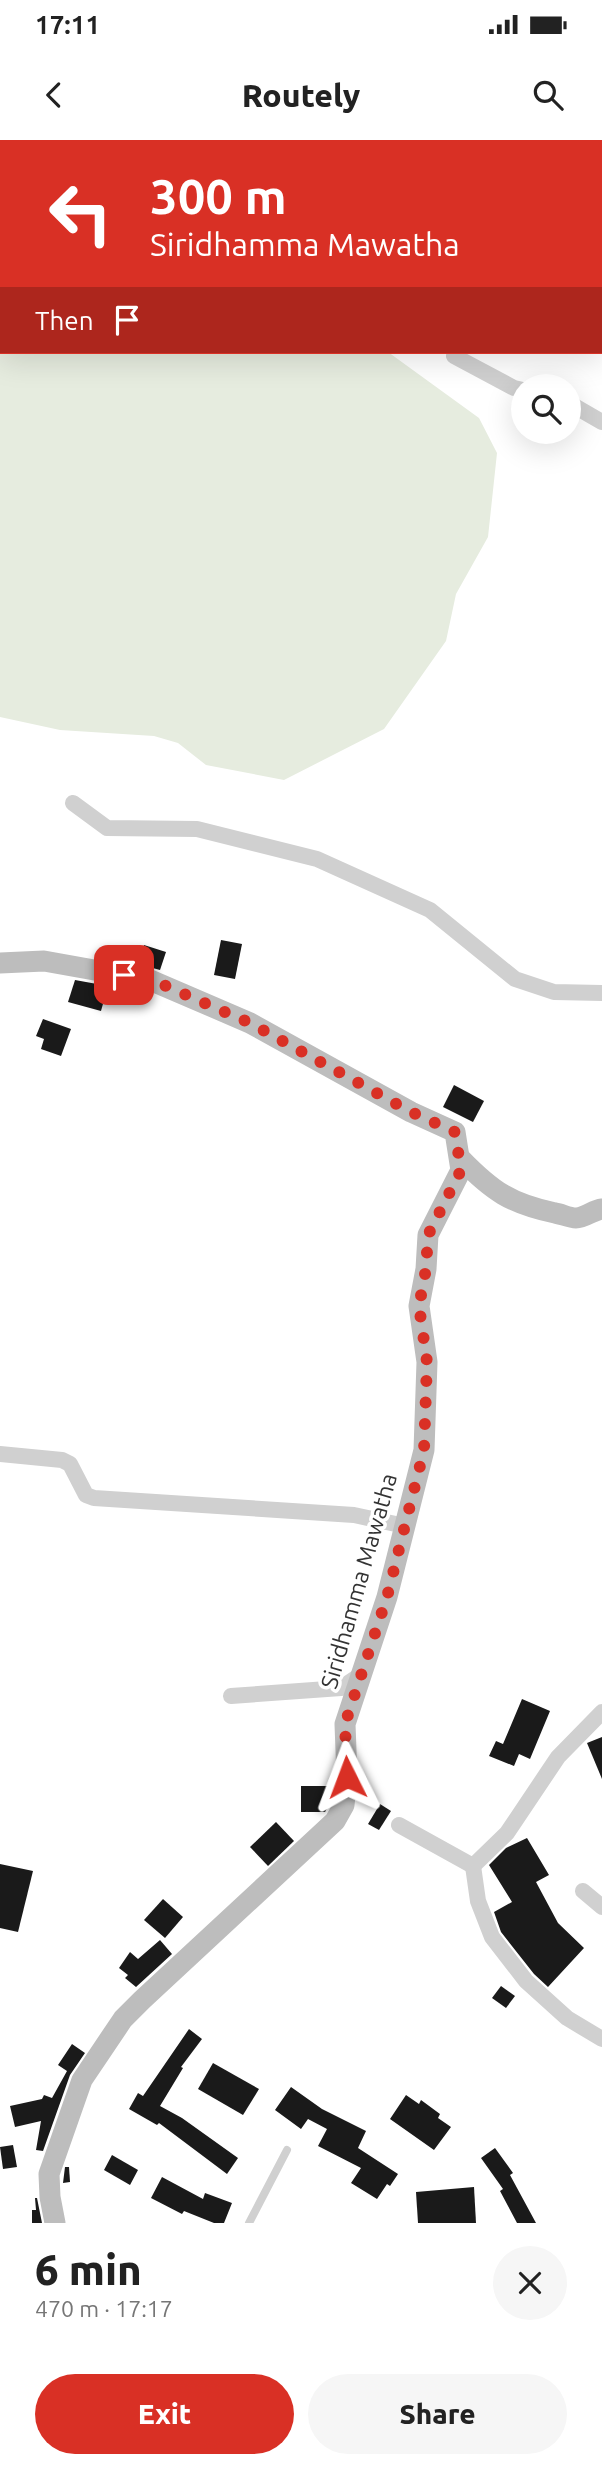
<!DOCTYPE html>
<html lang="en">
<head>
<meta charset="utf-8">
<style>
	:root { --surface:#fff; --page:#f6f6f6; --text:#222; --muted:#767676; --accent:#d93025 }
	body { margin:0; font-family:Ubuntu,sans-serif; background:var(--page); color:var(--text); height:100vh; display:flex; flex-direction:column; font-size:26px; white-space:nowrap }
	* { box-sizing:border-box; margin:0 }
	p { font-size:23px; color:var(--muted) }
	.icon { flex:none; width:38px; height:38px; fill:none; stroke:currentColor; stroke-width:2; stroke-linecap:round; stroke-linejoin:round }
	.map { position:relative; height:2083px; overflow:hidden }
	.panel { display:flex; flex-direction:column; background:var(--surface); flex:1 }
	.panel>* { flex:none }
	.top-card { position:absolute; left:0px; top:0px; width:602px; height:214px; box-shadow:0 7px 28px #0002; background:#d93025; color:#fff; overflow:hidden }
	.buttons { position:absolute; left:511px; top:234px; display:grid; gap:14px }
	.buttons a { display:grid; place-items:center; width:70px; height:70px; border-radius:50%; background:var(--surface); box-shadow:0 7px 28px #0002; font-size:35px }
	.pin { position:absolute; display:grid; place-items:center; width:60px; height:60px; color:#fff; margin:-30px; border-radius:14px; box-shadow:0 4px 10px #0006 }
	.me { position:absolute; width:77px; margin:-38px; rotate:357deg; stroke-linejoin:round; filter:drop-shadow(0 0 5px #0008) }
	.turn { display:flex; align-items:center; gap:24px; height:147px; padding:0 35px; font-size:32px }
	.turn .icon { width:91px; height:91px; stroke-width:2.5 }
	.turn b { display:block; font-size:49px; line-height:60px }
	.then { display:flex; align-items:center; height:66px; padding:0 35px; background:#0003; gap:14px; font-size:26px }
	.round { display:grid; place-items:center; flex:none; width:74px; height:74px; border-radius:37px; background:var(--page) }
	.summary { display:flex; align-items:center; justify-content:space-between; height:119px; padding:0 35px }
	h1 { font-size:42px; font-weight:800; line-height:52px }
	.button { display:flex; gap:14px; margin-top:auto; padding:14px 35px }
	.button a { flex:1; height:80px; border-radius:42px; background:var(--accent); color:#fff; font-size:28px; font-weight:800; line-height:80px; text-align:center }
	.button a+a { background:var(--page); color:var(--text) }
	.status { display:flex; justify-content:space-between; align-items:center; height:49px; padding:0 35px; background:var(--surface); direction:ltr }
	.status svg { height:19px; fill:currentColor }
	header { display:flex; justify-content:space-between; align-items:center; height:91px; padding:0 35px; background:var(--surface); font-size:32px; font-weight:800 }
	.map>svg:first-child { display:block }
</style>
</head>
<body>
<div class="status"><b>17:11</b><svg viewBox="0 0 49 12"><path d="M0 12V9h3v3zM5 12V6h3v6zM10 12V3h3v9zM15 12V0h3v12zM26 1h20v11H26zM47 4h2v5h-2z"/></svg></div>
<header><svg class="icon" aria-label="back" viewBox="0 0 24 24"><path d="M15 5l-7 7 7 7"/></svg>Routely<svg class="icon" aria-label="search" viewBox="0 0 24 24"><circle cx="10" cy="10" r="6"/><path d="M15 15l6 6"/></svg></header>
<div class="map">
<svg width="602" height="2083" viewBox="0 0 602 2083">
	<rect width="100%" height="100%" fill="#fff"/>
	<!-- green -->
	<path fill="#e6ecdf" d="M0,129L2,130V212H388L479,278L497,313L488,397L456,454L446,501L384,589L284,640L206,625L178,603L154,596L60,590L0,577Z"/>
	<!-- building -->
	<g fill="#1a1a1a">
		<path d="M221,800L242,804L235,839L214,835Z"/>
		<path d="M144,805L166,812L160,830L138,824Z"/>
		<path d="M75,840L108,846L101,871L68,862Z"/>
		<path d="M43,879L71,889L61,916L41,909L44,899L36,896Z"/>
		<path d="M454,945L484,961L473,982L443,967Z"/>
		<path d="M522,1559L550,1571L530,1619L519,1614L514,1626L489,1616L496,1601L503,1604Z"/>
		<path d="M602,1597V1639L587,1603Z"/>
		<path d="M301,1646H333L331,1661L325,1672H301Z"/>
		<path d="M380,1664L391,1671L379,1690L368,1684Z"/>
		<path d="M276,1682L294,1701L268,1726L250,1707Z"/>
		<path d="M527,1698L549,1735L536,1742L558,1783L584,1808L548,1847L534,1834L501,1792L494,1772L512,1762L489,1725L506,1708Z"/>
		<path d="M0,1724L33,1731L18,1792L0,1788Z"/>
		<path d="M163,1759L183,1777L165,1798L144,1780Z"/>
		<path d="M160,1800L172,1814L136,1847L125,1838L128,1835L119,1828L130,1812L138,1819Z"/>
		<path d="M501,1846L515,1856L506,1868L492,1858Z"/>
		<path d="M189,1889L202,1899L181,1927L183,1928L160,1966L182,1978L238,2018L227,2034L159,1983L157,1985L129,1969L138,1953L143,1956Z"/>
		<path d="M72,1904L85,1913L70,1935L43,2011L36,2010L41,1981L15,1987L10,1966L42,1959L44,1955L52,1958L67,1931L58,1925Z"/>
		<path d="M213,1923L259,1949L243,1975L198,1949Z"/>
		<path d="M291,1947L322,1969L366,1991L358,2008L398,2034L390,2046L387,2044L377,2059L351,2043L361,2028L318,2006L327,1989L308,1979L301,1989L275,1970Z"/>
		<path d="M406,1955L419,1964L421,1960L440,1974L438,1978L451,1987L434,2010L390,1979Z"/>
		<path d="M13,2005L17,2027L3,2029L0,2007Z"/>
		<path d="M495,2008L513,2033L510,2035L536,2083H517L500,2051L503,2049L481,2018Z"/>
		<path d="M112,2015L138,2030L130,2045L104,2030Z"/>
		<path d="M65,2027H69L70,2042L63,2043Z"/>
		<path d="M162,2037L203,2059L205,2053L232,2063L224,2083H214L184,2071L182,2074L151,2058Z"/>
		<path d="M474,2047L476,2083H418L416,2052Z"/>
		<path d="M35,2058H37L42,2083H32V2070H36Z"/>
	</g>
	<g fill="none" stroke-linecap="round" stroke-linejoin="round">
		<!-- lane -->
		<path stroke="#d0d0d0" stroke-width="8" d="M249,2083L287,2010"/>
		<!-- street -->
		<g stroke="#d0d0d0" stroke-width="16">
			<path d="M454,216L514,248L523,250"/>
			<path d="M569,263L602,282"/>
			<path d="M73,663L107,688L197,689L317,719L430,770L515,839L554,852L602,853"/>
			<path d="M0,1314L62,1320L70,1324L86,1355L94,1358L354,1375L405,1386"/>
			<path d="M231,1556L341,1548L359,1536"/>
			<path d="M399,1685L473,1726L507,1693L558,1617L602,1572"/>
			<path d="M473,1726L478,1761L492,1797L526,1841L567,1878L602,1899"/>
			<path d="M583,1751L602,1767"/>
		</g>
		<!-- secondary -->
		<g stroke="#bdbdbd" stroke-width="21">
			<path d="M0,823L44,821L150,840L250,883L411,972L455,992L461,1030L428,1095L426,1129L419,1166L427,1222L424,1310L387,1457L345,1584L347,1637L344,1665L335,1681L142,1860L123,1879L82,1940L49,2034L50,2057L55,2083"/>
			<path d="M461,1019C492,1051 511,1064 555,1073C562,1074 569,1078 576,1078C585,1078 593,1070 602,1069"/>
		</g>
	</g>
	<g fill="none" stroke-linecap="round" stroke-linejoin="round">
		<!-- route -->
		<path stroke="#d93025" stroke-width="12" stroke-dasharray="0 21.6" d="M124,835L150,839L250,883L411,972L455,992L461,1030L428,1095L426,1129L419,1166L427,1222L424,1310L387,1457L345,1584L347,1637"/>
	</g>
	<g text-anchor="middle" stroke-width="7" stroke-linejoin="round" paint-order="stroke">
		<!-- street labels -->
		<g font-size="23" fill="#333" stroke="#fff">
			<text transform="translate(359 1441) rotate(-74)" y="8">Siridhamma Mawatha</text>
		</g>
	</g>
</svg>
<div class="buttons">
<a><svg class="icon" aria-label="search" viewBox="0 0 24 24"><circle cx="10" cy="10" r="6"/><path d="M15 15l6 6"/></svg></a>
</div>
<div class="pin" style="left:124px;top:835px;background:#d93025"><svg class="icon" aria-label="arrive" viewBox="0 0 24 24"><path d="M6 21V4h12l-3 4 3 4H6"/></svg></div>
<svg class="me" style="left:347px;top:1637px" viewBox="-20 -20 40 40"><path d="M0-17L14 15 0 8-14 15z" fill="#d93025" stroke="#fff" stroke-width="4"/></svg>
<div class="top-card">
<div class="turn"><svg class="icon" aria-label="left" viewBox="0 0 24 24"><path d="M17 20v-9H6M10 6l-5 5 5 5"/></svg><div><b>300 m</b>Siridhamma Mawatha</div></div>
<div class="then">Then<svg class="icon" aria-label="arrive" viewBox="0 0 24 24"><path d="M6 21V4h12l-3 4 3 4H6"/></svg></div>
</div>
</div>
<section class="panel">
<div class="summary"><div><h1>6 min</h1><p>470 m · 17:17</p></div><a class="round"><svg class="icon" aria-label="close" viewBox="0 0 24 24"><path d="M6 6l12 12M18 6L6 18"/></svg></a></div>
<div class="button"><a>Exit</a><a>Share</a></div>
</section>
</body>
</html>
